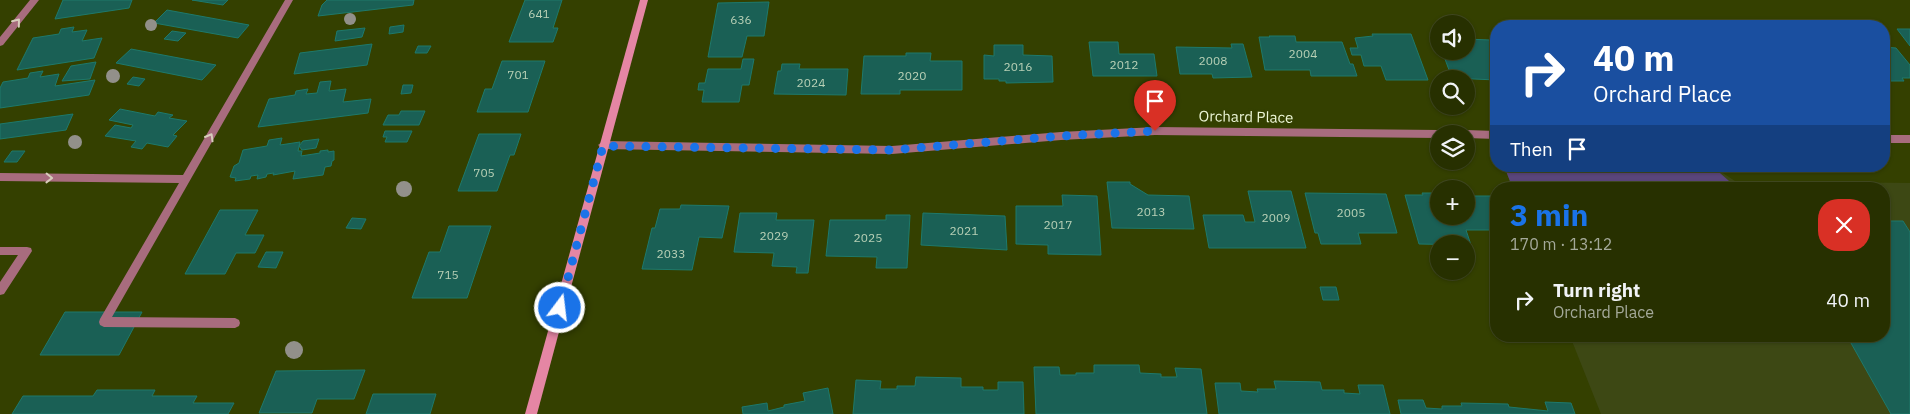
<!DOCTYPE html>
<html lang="en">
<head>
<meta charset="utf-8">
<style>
	:root { --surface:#273000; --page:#333c0f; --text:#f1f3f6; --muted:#a4a999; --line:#434b22; --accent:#1a73e8 }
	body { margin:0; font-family:"IBM Plex Sans",sans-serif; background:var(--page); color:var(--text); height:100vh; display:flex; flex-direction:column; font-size:19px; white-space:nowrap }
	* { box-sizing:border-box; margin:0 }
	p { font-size:16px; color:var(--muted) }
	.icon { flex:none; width:28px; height:28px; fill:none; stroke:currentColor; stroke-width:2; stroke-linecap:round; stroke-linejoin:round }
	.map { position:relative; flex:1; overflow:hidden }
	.drawer { position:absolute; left:1490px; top:182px; width:400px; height:160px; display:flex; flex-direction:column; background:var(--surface); border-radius:20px; box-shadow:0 1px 4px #0004,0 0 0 1px var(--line) }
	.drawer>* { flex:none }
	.hud { position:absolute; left:1490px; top:20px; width:400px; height:152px; border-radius:20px; box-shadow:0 1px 4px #0004,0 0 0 1px var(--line); background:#1a4fa0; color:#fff; overflow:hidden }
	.fabs { position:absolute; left:1430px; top:15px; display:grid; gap:10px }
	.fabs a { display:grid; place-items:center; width:45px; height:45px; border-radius:50%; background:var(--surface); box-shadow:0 1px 4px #0004,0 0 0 1px var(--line); font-size:25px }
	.pin { position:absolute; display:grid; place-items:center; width:42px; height:42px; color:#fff; margin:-51px -21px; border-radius:50% 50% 50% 0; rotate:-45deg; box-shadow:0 0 5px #0007 }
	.pin .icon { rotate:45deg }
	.me { position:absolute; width:55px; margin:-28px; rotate:15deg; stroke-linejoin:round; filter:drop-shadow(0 0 4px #0008) }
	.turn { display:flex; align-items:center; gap:18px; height:105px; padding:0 20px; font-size:22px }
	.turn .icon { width:65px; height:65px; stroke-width:2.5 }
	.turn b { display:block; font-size:35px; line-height:42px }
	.then { display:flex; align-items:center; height:48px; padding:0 20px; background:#0003; gap:10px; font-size:19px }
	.round { display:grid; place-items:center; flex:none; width:52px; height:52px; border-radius:20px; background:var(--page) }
	.headline { display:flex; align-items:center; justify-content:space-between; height:85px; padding:0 20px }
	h1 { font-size:30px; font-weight:700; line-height:38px; color:var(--accent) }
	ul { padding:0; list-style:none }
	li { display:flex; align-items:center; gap:15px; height:65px; padding:0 20px }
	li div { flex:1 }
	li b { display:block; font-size:19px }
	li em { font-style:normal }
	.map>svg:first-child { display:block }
</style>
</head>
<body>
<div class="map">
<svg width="1910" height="414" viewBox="0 0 1910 414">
	<rect width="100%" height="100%" fill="#344000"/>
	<!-- built -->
	<path fill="#3d4814" d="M1504,166H1712L1735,181L1910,183V414H1601L1570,336H1884V189H1513Z"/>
	<!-- green -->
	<path fill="#5b467c" d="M1504,166H1712L1737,188L1747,189H1513Z"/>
	<!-- building -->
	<g fill="#1a6055" stroke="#1e796b">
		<path d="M63,0H132L129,8L55,19Z"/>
		<path d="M192,0H228L223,5Z"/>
		<path d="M327,0H414L413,5L318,16L322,5Z"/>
		<path d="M525,0H562L553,28H558L553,42H509Z"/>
		<path d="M769,2L764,36H747L742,57H708L718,3Z"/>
		<path d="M167,10L249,25L238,38L154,23Z"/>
		<path d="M404,25L403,32L389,34L390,27Z"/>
		<path d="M74,27L72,32L87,30L82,41L102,38L94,58L17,70L33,38L59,34L61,29Z"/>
		<path d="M365,28L362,37L335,41L337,31Z"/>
		<path d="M1897,29H1910V46Z"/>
		<path d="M172,31L186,33L178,41L164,39Z"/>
		<path d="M1372,34H1411L1428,80H1386L1381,66H1364L1361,55H1352L1350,48H1358L1355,38L1373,36Z"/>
		<path d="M1269,36H1295L1296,42H1342L1350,64H1353L1357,76H1311L1310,70H1265L1259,37H1270Z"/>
		<path d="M1466,39L1490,40L1496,55V80L1452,78L1442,51H1466Z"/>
		<path d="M1089,42H1118L1119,54H1154L1157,76H1093Z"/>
		<path d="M372,44L367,65L294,74L300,53Z"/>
		<path d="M1231,44H1243L1252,77L1213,78L1212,74H1180L1176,47L1232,48Z"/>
		<path d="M994,45H1023V55L1052,56L1053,82L1006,83V81H999V79H984V55L994,56Z"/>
		<path d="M418,46H431L427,53H415Z"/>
		<path d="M1884,47L1896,48L1910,65V78H1902L1904,81H1884Z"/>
		<path d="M131,49L216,65L202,80L116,63Z"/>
		<path d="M906,53H931L930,61H962V90H900V94H861L864,56H906Z"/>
		<path d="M743,59H754L749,85H742L739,102H702L704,90H698L699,83H705L708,69H741Z"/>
		<path d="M502,61H545L528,112H477L485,89H492Z"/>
		<path d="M96,62L90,79L62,81L71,66Z"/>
		<path d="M782,64H800L799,69H848L846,95L774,94L778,71H781Z"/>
		<path d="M43,71L40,77L59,74L55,86L95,80L89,95L0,108V88L3,82L28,78L30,73Z"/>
		<path d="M133,77L145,79L139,86L127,84Z"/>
		<path d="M331,81L329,91L346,89L343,102L371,99L368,113L258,127L269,99L295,95L296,91L308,89L306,94L317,93L320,82Z"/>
		<path d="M403,85H413L411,93L401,94Z"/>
		<path d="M120,109L155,116L158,112L173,115L169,118L187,121L173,135L177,136L168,147L147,143L142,149L131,147L136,141L105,136L115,125L131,128L133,125L109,120Z"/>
		<path d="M401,111H425L419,125H383L388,115H399Z"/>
		<path d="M73,114L66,130L0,139V124Z"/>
		<path d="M385,131H412L407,142H385L387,137H383Z"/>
		<path d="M479,134H521L514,155H510L497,191H458Z"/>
		<path d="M282,138L280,145L300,142L298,151H302L301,156L320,153V151L328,150V152L334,151V160L332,161L331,166L325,167L323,175L293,179L295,171L273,175L274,173L267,174L266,177L257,179L258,175L251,176L250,179L235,181L236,178L230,177L234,166L239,163L243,150L267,146L269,140Z"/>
		<path d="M319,139L316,148L302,150L299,146L303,141Z"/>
		<path d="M12,151H25L17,162H4Z"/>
		<path d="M1107,182H1130V184L1148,195L1189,196L1194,229L1112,228Z"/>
		<path d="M1248,191H1291L1306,248H1209L1203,215H1243L1245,222H1255Z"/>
		<path d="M1305,193L1386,194L1397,233H1358L1361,244H1321L1318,233H1315Z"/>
		<path d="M1422,193H1439V216H1466V194L1469,196H1496V230H1466L1471,245L1419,244L1405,195H1423Z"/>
		<path d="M1062,195L1097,196L1101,255L1048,254V245L1016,244V206H1063Z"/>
		<path d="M681,205L729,206L722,238L699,237L692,270L642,269L652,228H655L660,209H680Z"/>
		<path d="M220,210H258L245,235H264L255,253H236L225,274H185Z"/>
		<path d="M740,213H777L776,220H814L808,273H796L797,267L772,266L774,253L734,252Z"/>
		<path d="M923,213L1005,216L1007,250L921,245Z"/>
		<path d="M886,215H910L907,268H876L877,257L826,256L830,220H886Z"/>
		<path d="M352,218L366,219L361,229L346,228Z"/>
		<path d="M1884,221H1903L1910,232V414H1891L1847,336H1884Z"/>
		<path d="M449,226H491L467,298H412L429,252H440Z"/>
		<path d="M266,252H283L276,268L258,267Z"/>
		<path d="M1320,287H1336L1339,300H1323Z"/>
		<path d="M65,312H142L119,355H40Z"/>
		<path d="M1094,365H1139L1140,373L1161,374V377H1177L1175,368L1201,369L1207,414H1036L1034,367H1059L1060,375H1076V373H1094Z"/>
		<path d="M365,370L354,399H317L312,413H259L276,371Z"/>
		<path d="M916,377L961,378V387H983V390H998V382H1023L1024,414H853L856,380L881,381L880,389H897V386H915Z"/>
		<path d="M1274,381L1320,382L1322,390H1344V393L1360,394L1358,385H1383L1390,414H1219L1215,383H1240L1241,391L1258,392L1257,389H1276Z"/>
		<path d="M828,388L833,414H743L742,407L767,403L768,411L784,407V405L805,401L803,393Z"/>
		<path d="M97,390H155L152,396H197L193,403H234L228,414H12L23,396H93Z"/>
		<path d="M373,394H436L430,414H366Z"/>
		<path d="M1398,400H1423L1426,408L1442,409V406H1462L1461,403L1508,404L1509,407L1548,411L1545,402L1571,403L1575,414H1401Z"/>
	</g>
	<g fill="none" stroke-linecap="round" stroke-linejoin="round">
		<!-- service -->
		<g fill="#a86c7e" fill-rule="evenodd">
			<path d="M30,0H39L3,45L0,46V37Z"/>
			<path d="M285,0H293L112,317L235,318L239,320L240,323L239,326L235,328L104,327L100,325L99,322L100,319L179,183L0,181V173L183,175Z"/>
			<path d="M0,247H27L31,248L32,251L4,294L0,295V282L18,255H0Z"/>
		</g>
		<!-- minor -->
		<g fill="#a86c7e" fill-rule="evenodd">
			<path d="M1155,127L1439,130L1444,134H1439V138L1155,135L1061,140L892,154L603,149L598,145L603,141L892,146L1061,132Z"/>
			<path d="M1466,130L1496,131V139L1466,138V134H1461Z"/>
			<rect x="1884" y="135" width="26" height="8"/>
		</g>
		<!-- secondary -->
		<path fill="#e586a4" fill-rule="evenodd" d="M640,0H648L537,414H525Z"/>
	</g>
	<!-- trees -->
	<g fill="#92908a">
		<circle cx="350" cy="19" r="6"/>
		<circle cx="151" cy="25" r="6"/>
		<circle cx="113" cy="76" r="7"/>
		<circle cx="75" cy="142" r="7"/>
		<circle cx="404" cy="189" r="8"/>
		<circle cx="294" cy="350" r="9"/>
	</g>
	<!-- one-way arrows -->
	<defs><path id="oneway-chevron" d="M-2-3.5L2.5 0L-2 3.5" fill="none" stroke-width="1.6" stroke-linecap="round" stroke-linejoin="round" transform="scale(1.25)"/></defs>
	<g stroke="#d8cdbc">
		<use href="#oneway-chevron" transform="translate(17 22) rotate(-51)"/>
		<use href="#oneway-chevron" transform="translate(210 137) rotate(-60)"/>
		<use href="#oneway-chevron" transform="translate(49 178) rotate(1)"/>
	</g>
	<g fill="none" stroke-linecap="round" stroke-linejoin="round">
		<!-- route -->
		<path stroke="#1a73e8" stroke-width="9" stroke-dasharray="0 16.2" d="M560,308L603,146L892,150L1061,136L1155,131"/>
	</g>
	<g text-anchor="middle" stroke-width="5" stroke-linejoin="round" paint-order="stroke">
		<!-- number labels -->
		<g font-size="12" fill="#b8d0b6">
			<text x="539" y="18">641</text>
			<text x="741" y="24">636</text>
			<text x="1303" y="58">2004</text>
			<text x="1213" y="65">2008</text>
			<text x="1124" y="69">2012</text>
			<text x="1018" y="71">2016</text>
			<text x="518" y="79">701</text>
			<text x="912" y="80">2020</text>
			<text x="811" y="87">2024</text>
			<text x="484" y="177">705</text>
			<text x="1151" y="216">2013</text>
			<text x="1351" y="217">2005</text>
			<text x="1276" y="222">2009</text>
			<text x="1058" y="229">2017</text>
			<text x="964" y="235">2021</text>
			<text x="774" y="240">2029</text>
			<text x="868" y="242">2025</text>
			<text x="671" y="258">2033</text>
			<text x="448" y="279">715</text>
		</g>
		<!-- street labels -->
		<g font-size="15" fill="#edf6d6" stroke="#344000">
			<text transform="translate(1246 117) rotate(1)" y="5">Orchard Place</text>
		</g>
	</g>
</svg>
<div class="fabs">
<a><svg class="icon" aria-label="sound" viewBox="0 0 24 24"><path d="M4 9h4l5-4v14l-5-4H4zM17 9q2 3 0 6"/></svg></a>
<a><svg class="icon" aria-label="search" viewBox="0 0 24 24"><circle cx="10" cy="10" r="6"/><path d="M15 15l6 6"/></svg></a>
<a><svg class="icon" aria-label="layers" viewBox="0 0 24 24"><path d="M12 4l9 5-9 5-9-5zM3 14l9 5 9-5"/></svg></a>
<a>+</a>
<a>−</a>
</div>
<div class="pin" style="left:1155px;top:131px;background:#d93025"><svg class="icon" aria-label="arrive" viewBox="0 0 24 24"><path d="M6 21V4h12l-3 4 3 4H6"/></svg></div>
<svg class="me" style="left:560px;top:308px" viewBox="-20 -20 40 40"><circle r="17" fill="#1a73e8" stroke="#fff" stroke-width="3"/><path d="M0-11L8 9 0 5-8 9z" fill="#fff"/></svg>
<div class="hud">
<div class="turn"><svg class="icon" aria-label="right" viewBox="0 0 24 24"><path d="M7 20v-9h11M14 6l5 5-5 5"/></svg><div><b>40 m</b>Orchard Place</div></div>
<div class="then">Then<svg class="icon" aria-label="arrive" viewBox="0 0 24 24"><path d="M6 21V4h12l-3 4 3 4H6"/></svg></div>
</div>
<section class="drawer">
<div class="headline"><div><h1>3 min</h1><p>170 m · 13:12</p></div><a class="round" style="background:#d93025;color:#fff"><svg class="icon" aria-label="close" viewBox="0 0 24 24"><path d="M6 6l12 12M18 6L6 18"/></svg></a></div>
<ul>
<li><svg class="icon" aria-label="right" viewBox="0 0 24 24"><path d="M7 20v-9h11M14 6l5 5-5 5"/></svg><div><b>Turn right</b><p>Orchard Place</p></div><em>40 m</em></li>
</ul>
</section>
</div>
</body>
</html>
